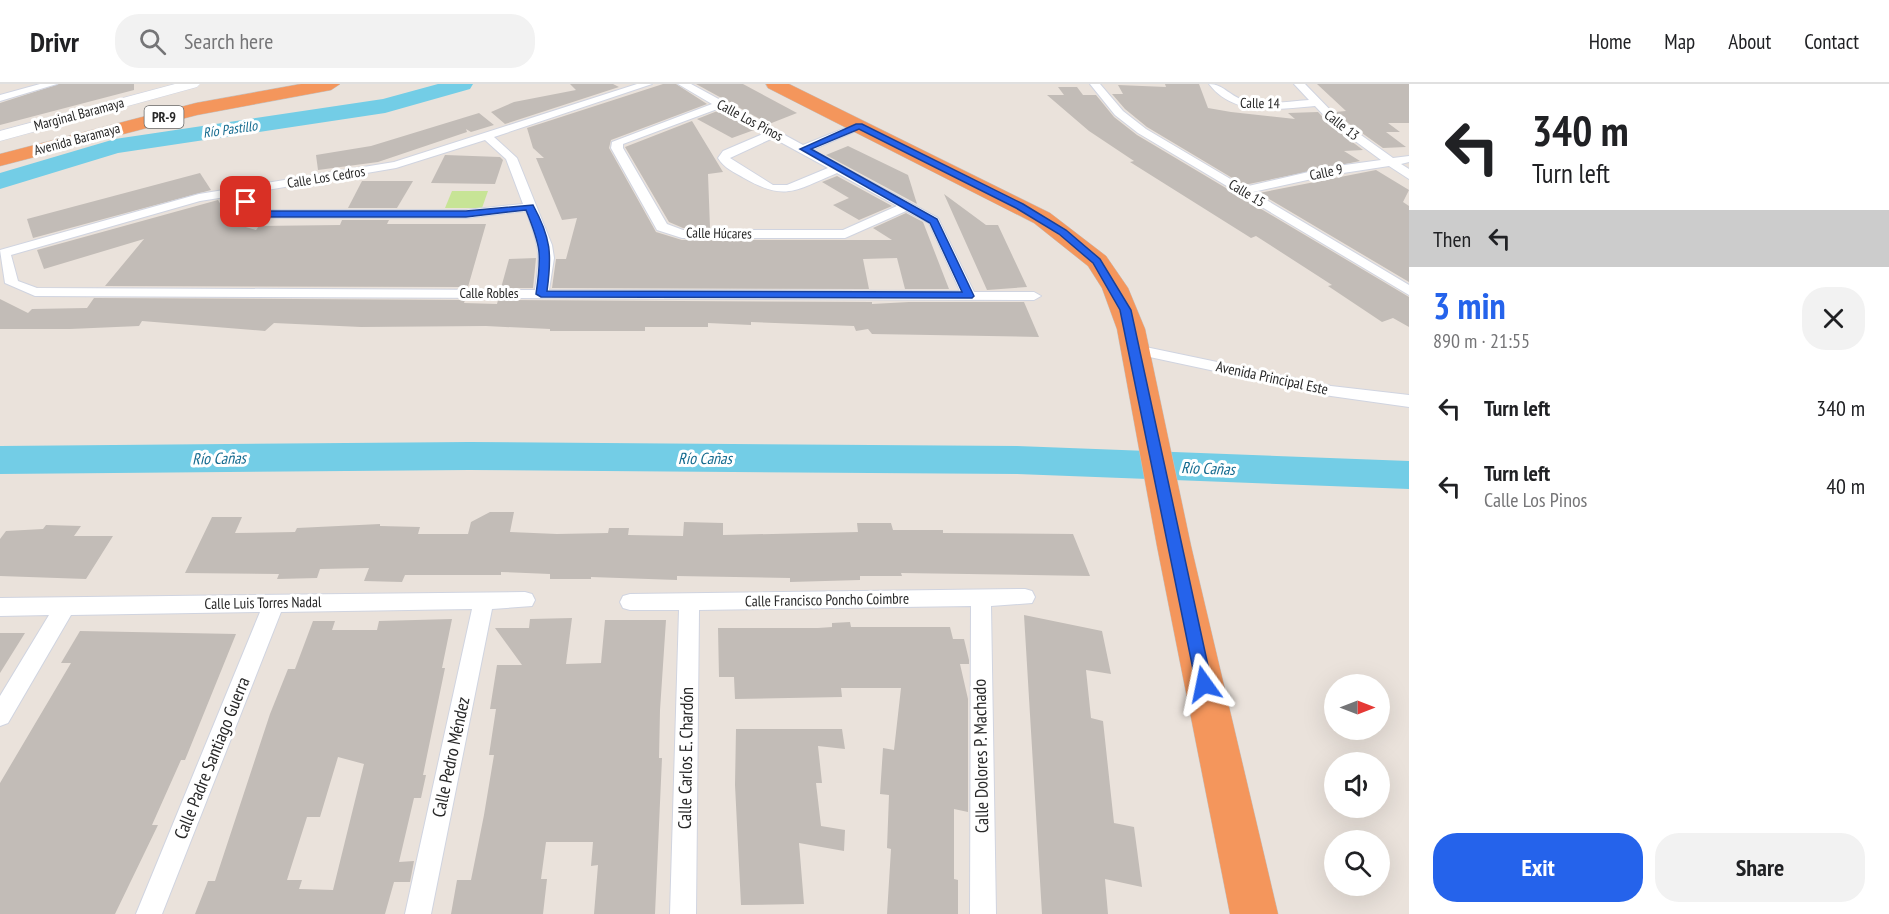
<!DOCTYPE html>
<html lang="en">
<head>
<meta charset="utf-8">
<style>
	:root { --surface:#fff; --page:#f2f2f2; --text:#202124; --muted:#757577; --line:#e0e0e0; --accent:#2563eb }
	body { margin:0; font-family:"PT Sans Narrow",sans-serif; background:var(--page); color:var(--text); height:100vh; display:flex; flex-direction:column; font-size:22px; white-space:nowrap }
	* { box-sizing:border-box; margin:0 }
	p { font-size:20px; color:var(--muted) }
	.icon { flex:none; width:33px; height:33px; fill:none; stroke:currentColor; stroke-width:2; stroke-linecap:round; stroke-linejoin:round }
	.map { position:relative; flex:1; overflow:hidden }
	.details { display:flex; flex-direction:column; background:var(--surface); width:480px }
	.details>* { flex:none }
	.top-card { background:#fff; color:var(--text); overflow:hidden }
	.needle { width:39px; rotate:90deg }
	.tools { position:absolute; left:1324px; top:590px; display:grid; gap:12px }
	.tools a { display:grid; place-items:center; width:66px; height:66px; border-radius:50%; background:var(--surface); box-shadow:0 6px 24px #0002; font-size:30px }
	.pin { position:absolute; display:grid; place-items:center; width:51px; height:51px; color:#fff; margin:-26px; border-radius:12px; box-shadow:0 3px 9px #0006 }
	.me { position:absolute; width:66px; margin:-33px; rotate:348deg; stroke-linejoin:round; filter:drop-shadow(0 0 4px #0008) }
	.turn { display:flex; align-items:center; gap:21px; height:126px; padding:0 24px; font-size:27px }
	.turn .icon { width:78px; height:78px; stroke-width:2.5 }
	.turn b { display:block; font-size:42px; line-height:51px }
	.then { display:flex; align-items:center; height:57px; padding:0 24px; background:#0003; gap:12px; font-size:22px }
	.round { display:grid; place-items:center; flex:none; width:63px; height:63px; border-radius:24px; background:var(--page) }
	.headline { display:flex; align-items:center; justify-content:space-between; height:102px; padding:0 24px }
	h1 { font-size:36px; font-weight:700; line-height:45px; color:var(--accent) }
	.cta { display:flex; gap:12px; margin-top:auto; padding:12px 24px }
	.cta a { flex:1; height:69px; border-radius:24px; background:var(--accent); color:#fff; font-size:24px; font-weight:700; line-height:69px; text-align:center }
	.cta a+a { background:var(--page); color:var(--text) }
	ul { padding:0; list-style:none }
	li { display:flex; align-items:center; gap:18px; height:78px; padding:0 24px }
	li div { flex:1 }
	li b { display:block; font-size:22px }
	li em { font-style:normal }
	header { display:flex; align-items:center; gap:36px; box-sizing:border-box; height:84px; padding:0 30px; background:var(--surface); border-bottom:2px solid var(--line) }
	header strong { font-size:28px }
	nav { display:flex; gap:33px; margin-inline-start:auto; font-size:21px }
	.search { width:420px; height:54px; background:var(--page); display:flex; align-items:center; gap:15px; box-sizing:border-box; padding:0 21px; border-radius:24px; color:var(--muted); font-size:22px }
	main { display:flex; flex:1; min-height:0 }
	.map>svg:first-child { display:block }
</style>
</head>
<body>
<header>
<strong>Drivr</strong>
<div class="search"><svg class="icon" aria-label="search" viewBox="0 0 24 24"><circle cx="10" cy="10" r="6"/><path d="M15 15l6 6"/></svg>Search here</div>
<nav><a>Home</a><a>Map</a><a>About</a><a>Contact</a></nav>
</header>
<main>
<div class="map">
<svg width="1409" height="830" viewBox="0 0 1409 830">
	<rect width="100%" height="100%" fill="#eae2db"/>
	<!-- pitch -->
	<path fill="#c7e496" d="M452,107H488L482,124H445Z"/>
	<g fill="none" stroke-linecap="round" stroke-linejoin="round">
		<!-- river -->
		<g fill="#73cde6" fill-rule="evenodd">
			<path d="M438,0H473L470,5L385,29L118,69L0,105V89L115,55L383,15Z"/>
			<path d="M469,358L1017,362L1409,377V405L1017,390L469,386L0,390V362Z"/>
		</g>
	</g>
	<!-- building -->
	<g fill="#c2bcb7" fill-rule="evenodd">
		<path d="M59,0H134V6L0,41V19Z"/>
		<path d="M570,0H613L619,3L505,40L491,28L514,18L576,6Z"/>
		<path d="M663,0H676L707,20L611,56L609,64L656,148L682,156H892L873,144L906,129L923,138L949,205H905L897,174L863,175L869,205L552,204L556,175H566L577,134L562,136L536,74H544L533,64L527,44Z"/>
		<path d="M696,0H743L797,29L769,40Z"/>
		<path d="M1165,0H1199L1208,24L1231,28L1295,35L1288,29L1318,28L1331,42L1363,66L1344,67L1360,77L1244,101L1147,43L1125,25L1112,10H1123L1118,1L1166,3Z"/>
		<path d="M1317,0H1409V39H1388L1400,48H1386L1406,63L1383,64L1341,34L1335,28L1346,27Z"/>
		<path d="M1058,3H1077L1083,11H1096L1114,33L1137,51L1409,213V243L1393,234L1382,238L1328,202L1332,201L1256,152L1251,154L1130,78L1134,77L1089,47L1047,11H1064Z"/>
		<path d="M720,26L754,46L732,54L697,35Z"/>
		<path d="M479,29L494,41L471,48L466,45L467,48L378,78L318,86L316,71L371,62Z"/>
		<path d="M692,37L723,88L708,90L710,144H683L669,138L625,63Z"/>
		<path d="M848,62L908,91L917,120L826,71Z"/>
		<path d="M445,71L500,73L503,76L495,100L431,99Z"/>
		<path d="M1376,86L1409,106L1403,118L1409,122V198L1259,109Z"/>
		<path d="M200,89L211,106L33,154L27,135Z"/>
		<path d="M837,92L892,122L859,136L833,121L849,114L822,98Z"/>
		<path d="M362,97H413L397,124H348Z"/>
		<path d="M944,110L986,141H998L1027,203L987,206Z"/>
		<path d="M218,116L232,139L256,146L259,142L340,141L342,136H389L387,140H486L468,203L105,202L144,155L44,185L37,166Z"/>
		<path d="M536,174L533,204H501L509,175Z"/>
		<path d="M94,214L465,216L464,219L497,220L498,216L872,218V220L909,218H1024L1039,253L872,250L868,245L856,247L854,242L751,238V241L708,239V243H645V247H550V245L486,242L361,243L274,239L265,247L142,237L139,242L70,245H0V215L28,229L32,225L87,224Z"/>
		<path d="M490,428H514L510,448L557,450L608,449L609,444H629L628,451L683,452L684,438L723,439V451L858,448L857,439H891L893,446H943V449L1073,450L1090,492L901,489L902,492H860V496L790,498V494L677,492V496L591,493V495H550V490L501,488V491H405L402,498L364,497L369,484L320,485L317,494L277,495L279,490L185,489L212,433H242L235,449L295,448L297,444L380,440V442L420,443L418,450H468L471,438Z"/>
		<path d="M46,441L81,442L74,452H113L86,495L0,492V455L6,447L43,445Z"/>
		<path d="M1024,531L1102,547L1111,590L1086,586L1091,634L1103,637L1114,739L1134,743L1142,803L1105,795L1108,830H1042Z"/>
		<path d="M572,534L566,580L601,579L605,536H666L660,626L659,674H662L655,830H594L598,781L591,782L593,758H546L541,795H547L543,830H451L457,796H471L484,731L494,671H489L496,625H490L497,581H522L495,544H529L530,535Z"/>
		<path d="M452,535L442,584H445L423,691H426L421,714H414L399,778L414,777L410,798H394L385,830H195L208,797H215L270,630L288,585H295L313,537H335L332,546H377L379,537ZM338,673L364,680L333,806L299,805L302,796H287L307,733H320Z"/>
		<path d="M850,538L851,543H950L953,555H964L969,576V580H960L968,615V728L954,725V795L958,796V830H887L891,765L887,764L889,711L880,710L883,664L894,666L901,604H841L842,613L735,615L734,593H719L718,544H818L832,543V539Z"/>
		<path d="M80,547L236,550L185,676H181L152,741H158L115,830H0V699L71,579H61Z"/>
		<path d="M0,549H25L0,589Z"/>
		<path d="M736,645H842L845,665L818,662L822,699H816L821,742L845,746L844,767L799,759L804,820L741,821L735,701Z"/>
	</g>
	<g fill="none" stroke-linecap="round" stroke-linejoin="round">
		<!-- street casing -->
		<g stroke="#d0d4e0" stroke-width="2">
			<g id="street">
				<path d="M40,0H57L0,17V11Z"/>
				<path d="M637,0H652L494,53L517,74L552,161L554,174L549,206L960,207L929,139L906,127L845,154H682L657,146L611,64L612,58L712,20L678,0H691L803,61L855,40H863V44L812,66L938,134L974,208H1034L1041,212L1034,216L35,212L5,199L0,166L199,110L394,78ZM720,24L765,49L723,67L718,74C724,84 734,88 744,94C786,118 796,106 837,89L897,122L843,146H683L667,140L623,64V60ZM773,54L828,84L787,101H773L730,74ZM485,56L506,75L523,120L466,126H270L258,123L249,109L396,84ZM238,111L249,129L270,134H466L526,127C539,162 541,169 535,206L37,204L18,197L11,171L200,117Z"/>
				<path d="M1090,0H1100L1123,27L1146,45L1244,103L1330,83L1381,76L1332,40L1315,22C1278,25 1234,33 1209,0C1224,0 1231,14 1247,17C1267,22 1289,17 1309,16L1294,0H1305L1340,36L1393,74L1409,72V78L1401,80L1409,85V95L1389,82L1330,91L1253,108L1409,201V211L1138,49L1115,31Z"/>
				<path d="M1136,261L1331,302L1409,311V323L1331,312L1131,269L1128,266Z"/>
				<path d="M1025,505L1032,507L1035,513L1032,519L991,522L996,830H970L971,522L699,526L696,830H670L679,526H630L623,524L620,518L623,512L630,510Z"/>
				<path d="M525,508L532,510L535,516L532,522L492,525L431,830H405L472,525L281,528L162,830H136L260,528L71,531L8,639L0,642V612L49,531L0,532V514Z"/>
			</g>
		</g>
		<!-- secondary casing -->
		<g stroke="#d0d4e0" stroke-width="1">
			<path id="secondary" d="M175,0H200L197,3L0,57V47Z"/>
		</g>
		<!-- highway casing -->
		<g stroke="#c3c3c3" stroke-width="1">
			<g id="highway">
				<path d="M301,0H340L331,6L197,31L0,82V70L196,19Z"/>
				<path d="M766,0H789L1050,129L1106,172L1128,204L1145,245L1191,462L1278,830H1230L1157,462L1117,245L1102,204L1088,182L1034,139L768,4Z"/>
			</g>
		</g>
		<!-- street -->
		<use href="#street" fill="#fff" fill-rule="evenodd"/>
		<!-- secondary -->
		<use href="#secondary" fill="#fff" fill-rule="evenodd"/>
		<!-- highway -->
		<use href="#highway" fill="#f4965c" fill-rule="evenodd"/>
	</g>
	<!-- route -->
	<path fill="#2563eb" stroke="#184099" stroke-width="1.5" d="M856,40H862L1023,120L1066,146L1100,175L1131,226L1212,600L1210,605L1204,608L1198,605L1196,600L1120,226L1093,179L1059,150L1016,124L859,45L811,65L937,135L974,212L972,214L541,213L536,210C542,170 541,163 526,126L466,133H270L250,128L242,118L250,116L256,124L270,127H466L533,121C551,154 552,170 547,207L962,208L930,139L800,65Z"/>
	<g text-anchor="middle" stroke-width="6" stroke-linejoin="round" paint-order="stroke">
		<!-- far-street labels -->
		<g font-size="14" fill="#282828" stroke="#fff">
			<text transform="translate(1260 19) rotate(1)" y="5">Calle 14</text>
			<text transform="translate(79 30) rotate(-15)" y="5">Marginal Baramaya</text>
			<text transform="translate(750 36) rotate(28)" y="5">Calle Los Pinos</text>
			<text transform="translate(1342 41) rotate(38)" y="5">Calle 13</text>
			<text transform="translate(77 55) rotate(-15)" y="5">Avenida Baramaya</text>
			<text transform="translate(1326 88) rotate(-12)" y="5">Calle 9</text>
			<text transform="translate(326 93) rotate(-9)" y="5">Calle Los Cedros</text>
			<text transform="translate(1247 109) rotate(31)" y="5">Calle 15</text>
			<text transform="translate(719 149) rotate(1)" y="5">Calle Húcares</text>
			<text x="489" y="214">Calle Robles</text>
		</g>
		<!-- shield labels -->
		<rect fill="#fff" stroke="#686868" stroke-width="1.5" x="144.5" y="22" width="39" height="22" rx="4.5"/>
		<g font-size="14" font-weight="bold" fill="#282828">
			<text x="164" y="38">PR-9</text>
		</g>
		<!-- far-water labels -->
		<g font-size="14" font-style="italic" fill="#156b8f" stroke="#fff">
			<text transform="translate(230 45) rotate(-8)" y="5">Río Pastillo</text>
		</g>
		<!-- street labels -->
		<g font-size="15" fill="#282828" stroke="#fff">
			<text transform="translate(1272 294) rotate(12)" y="5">Avenida Principal Este</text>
			<text transform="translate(827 516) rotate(-1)" y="5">Calle Francisco Poncho Coimbre</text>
			<text transform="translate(263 519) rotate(-1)" y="5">Calle Luis Torres Nadal</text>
		</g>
		<!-- water labels -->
		<g font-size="16" font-style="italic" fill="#156b8f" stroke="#fff">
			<text transform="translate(219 374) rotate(-1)" y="6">Río Cañas</text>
			<text x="705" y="380">Río Cañas</text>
			<text transform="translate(1208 384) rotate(2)" y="6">Río Cañas</text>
		</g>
		<!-- near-street labels -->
		<g font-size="18" fill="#282828" stroke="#fff">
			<text transform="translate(981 672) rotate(-91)" y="6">Calle Dolores P. Machado</text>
			<text transform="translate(451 673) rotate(-78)" y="6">Calle Pedro Méndez</text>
			<text transform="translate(212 674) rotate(-68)" y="6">Calle Padre Santiago Guerra</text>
			<text transform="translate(686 674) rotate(-89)" y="6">Calle Carlos E. Chardón</text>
		</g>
	</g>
</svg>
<div class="tools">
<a><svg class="needle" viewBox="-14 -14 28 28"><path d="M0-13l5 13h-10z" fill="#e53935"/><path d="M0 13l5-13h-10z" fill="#757577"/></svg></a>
<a><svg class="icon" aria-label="sound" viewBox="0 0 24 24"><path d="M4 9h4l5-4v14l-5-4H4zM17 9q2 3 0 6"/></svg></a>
<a><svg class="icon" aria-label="search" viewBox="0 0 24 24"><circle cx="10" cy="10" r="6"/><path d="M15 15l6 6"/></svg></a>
</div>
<div class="pin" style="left:246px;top:118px;background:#d93025"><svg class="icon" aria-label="arrive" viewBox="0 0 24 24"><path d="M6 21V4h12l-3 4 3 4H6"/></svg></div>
<svg class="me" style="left:1204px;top:600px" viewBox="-20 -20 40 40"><path d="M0-17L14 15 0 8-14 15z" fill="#2563eb" stroke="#fff" stroke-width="4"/></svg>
</div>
<section class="details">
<div class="top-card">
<div class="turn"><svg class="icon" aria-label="left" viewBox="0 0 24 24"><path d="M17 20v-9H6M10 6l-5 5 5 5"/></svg><div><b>340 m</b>Turn left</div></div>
<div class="then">Then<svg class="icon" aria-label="left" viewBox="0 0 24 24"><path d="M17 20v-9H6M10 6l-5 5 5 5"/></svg></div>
</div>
<div class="headline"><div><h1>3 min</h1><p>890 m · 21:55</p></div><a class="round"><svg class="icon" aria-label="close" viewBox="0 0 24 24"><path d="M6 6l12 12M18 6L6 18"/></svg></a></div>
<ul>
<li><svg class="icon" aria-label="left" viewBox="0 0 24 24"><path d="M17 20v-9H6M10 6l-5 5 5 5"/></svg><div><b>Turn left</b></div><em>340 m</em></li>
<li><svg class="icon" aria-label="left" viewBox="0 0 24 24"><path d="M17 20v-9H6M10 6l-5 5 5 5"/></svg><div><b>Turn left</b><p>Calle Los Pinos</p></div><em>40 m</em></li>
</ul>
<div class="cta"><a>Exit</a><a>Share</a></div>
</section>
</main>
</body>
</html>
